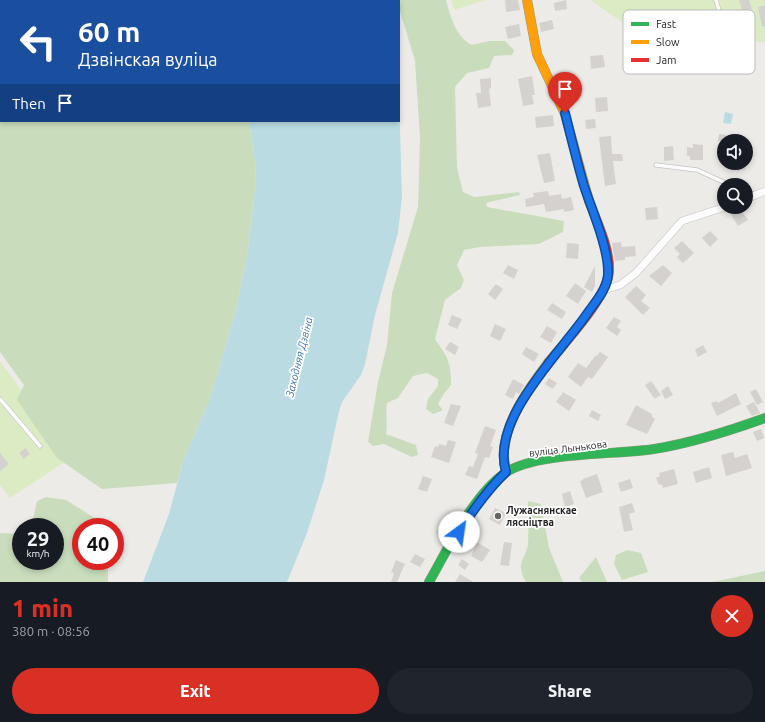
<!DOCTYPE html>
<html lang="en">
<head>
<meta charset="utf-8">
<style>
	:root { --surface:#171b24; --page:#20242c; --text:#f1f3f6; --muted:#9ea1a6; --accent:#d93025 }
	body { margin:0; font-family:Ubuntu,sans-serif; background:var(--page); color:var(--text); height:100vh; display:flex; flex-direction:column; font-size:15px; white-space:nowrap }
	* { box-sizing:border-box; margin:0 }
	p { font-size:13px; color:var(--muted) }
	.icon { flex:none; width:22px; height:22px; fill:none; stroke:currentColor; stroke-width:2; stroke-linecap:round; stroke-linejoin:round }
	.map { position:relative; height:582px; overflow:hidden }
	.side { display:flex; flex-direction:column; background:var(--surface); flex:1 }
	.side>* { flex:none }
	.guide { position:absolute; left:0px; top:0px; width:400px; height:122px; box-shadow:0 2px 6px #0003; background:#1a4fa0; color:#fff; overflow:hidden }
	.controls { position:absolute; left:717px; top:134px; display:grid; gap:8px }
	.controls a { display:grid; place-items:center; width:36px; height:36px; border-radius:50%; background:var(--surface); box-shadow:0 2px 6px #0003; font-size:20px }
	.speed { position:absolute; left:12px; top:518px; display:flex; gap:8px; font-size:20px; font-weight:700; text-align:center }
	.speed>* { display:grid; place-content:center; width:52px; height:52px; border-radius:50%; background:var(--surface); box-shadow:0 2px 6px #0003; line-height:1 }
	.speed small { font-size:10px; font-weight:400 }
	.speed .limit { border:6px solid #d22; background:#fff; color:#111 }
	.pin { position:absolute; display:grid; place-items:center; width:34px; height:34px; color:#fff; margin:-41px -17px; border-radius:50% 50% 50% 0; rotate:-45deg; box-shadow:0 0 4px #0007 }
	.pin .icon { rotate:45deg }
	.me { position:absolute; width:44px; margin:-22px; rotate:31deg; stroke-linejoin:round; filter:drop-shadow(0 0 3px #0008) }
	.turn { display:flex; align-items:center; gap:14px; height:84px; padding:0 12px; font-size:18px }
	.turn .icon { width:52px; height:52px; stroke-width:2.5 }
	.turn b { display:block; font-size:28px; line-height:34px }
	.then { display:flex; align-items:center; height:38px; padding:0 12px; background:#0003; gap:8px; font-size:15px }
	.round { display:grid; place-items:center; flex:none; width:42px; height:42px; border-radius:21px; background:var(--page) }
	.overview { display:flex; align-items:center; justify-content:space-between; height:68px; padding:0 12px }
	h1 { font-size:24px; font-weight:800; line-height:30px; color:var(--accent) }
	.action { display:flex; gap:8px; margin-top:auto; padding:8px 12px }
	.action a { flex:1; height:46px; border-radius:24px; background:var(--accent); color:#fff; font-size:16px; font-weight:800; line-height:46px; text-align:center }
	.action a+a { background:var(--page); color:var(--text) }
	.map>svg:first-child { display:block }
</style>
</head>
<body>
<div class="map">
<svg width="765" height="582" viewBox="0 0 765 582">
	<rect width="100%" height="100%" fill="#edebe8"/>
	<!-- grass -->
	<g fill="#dbecc5">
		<path d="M451,0H486L454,10Z"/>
		<path d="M590,0H765V42L695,40L641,35Z"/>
		<path d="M0,361L71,458L10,498L0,485Z"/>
	</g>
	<!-- forest -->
	<g fill="#c9ddbc">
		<path d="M0,0L210,1H1V121H249L255,160L256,180L248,251L236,310L211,396L183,462L177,483L102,489L57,458L17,400L24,385L0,352Z"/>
		<path d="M397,0H446C451,17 455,36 472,45L489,41H505L514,50L512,55L494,56L489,68L467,73L455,87L457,168L463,192L474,197L519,192L520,195L486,203L487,207L564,221L563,232L539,244L480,247L464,250L457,265L464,280L461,288L445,300L435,339C448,358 451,361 451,385L443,395L438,404L443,410L433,414L426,409L428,399L438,386V379L427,373L413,376L398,398L387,403C385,413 388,423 386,434L416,445L418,455L412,457L384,444L373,446L368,442L378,382L387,345L392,293L418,207L420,138L415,61L399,8V1Z"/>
		<path d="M46,497L66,500L93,517L108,520V527H81V561H108V582H0V533L21,534V561H55V527H28L33,519L37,501Z"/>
		<path d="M528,501L541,504L549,548L563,582H526C514,562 527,559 528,543C529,529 528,515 528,501Z"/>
		<path d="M627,550L641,553L648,572L622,580L614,564L616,555Z"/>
		<path d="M596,557L607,582H582L579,578Z"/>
		<path d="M765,571V582H712Z"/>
	</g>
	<!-- water -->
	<g fill="#badbe2">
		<path d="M209,0H372V1H210Z"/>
		<path d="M399,94L402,197L398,233L375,315L365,364L361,375L342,402L339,411L324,480L307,533L287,582H143L169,514L183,462L211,396L236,310L248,251L256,180L255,160L249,121H399Z"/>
		<path d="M725,112L733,114L731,124L723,123Z"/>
	</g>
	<!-- building -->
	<g fill="#d4d1cf">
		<path d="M505,0H518L520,10L506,12Z"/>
		<path d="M566,0L567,9L555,11L554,3Z"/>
		<path d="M739,0H749L752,9L743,12Z"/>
		<path d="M765,5V26L762,27L758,7Z"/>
		<path d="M552,20L554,29L541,32L539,23Z"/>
		<path d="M519,24L521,36L508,39L505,27Z"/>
		<path d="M603,55L605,67L591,69L590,56Z"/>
		<path d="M532,76L535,95H532L534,104L523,106L518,79Z"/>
		<path d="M491,78V88L489,89L491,106L478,108L476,93H481L480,79Z"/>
		<path d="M607,97L608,111L596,112L595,98Z"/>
		<path d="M553,115L554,126L536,128L535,117Z"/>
		<path d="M595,119L596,128L586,129L585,120Z"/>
		<path d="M719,134L726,135V141H718Z"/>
		<path d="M611,136L612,154H622L623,161H613L616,184L605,186L599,137Z"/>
		<path d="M693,144L703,145V160H690V156H687V147L693,148Z"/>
		<path d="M673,146L674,160L664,161V147Z"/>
		<path d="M550,153L555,181L544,183L537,155Z"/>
		<path d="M735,163H744L745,169L737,171Z"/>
		<path d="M548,191L549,196L561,194L562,199L571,197L574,210L564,212V209L546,212L544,204L526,207L525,199L534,197L533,193Z"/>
		<path d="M657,207L658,219L646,220L645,208Z"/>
		<path d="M740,209L748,220L738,226L731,215Z"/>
		<path d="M710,231L718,239L710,247L702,238Z"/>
		<path d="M682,241L694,253L683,263L677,257L680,254L674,248Z"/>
		<path d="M621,242L622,247L635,246L636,256L625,257V260L615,261L612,243Z"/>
		<path d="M567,243L579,244L578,259L566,258Z"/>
		<path d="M508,265L518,270L514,279L503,273Z"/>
		<path d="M663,265L672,273L661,286L649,276Z"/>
		<path d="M595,266V286L592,292L584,287Z"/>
		<path d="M575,283L586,291L578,304L566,296Z"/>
		<path d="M496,284L503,289L495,300L488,294Z"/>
		<path d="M636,286L646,295L641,301L650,308L643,315L625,297Z"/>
		<path d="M552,303L566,312L562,319L547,310Z"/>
		<path d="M452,315L462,319L457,329L448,325Z"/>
		<path d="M614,317L621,321L617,327L621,330L617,336L606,328Z"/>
		<path d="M495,324L506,329L500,341L490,336Z"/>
		<path d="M547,326L557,332L551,343L540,337Z"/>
		<path d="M450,342L459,347L455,355L445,349Z"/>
		<path d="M703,345L707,352L698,357L695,350Z"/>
		<path d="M526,347L539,354L534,362L522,354Z"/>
		<path d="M600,352L608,357L592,379L588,377L581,387L568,377L578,363L586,368L596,355L597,356Z"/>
		<path d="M549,378L557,383L553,389L545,384Z"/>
		<path d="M513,379L524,385L519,394L516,392L513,399L505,395Z"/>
		<path d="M651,381L661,395L656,398H654L645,385Z"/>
		<path d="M668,386L673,395L665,399L661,391Z"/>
		<path d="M756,389L763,402L757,405L750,392Z"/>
		<path d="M563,392L576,400L569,411L556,402Z"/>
		<path d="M736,393L741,404L717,416L711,403L717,401L718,403Z"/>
		<path d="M754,402L760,413L752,416L746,406Z"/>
		<path d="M451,404L461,406L453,426L444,423Z"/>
		<path d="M636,405L652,414V417L655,419L647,434L626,425Z"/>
		<path d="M592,410L601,415L598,421L589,416Z"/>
		<path d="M485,426L496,430L490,446L493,447L489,458L485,457L477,479L465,475L469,466L473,467L478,454L475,453Z"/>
		<path d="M761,429L764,438L757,441L753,432Z"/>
		<path d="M448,440L456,442L449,463L431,457L435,446L438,447L439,444L446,446Z"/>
		<path d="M25,448L30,454L24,459L19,453Z"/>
		<path d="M733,452L735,458L747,454L752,468L726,476L721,455Z"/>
		<path d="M0,453L9,464L0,471Z"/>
		<path d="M709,467L712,478L696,483L693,472Z"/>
		<path d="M674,469L678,484L663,488L662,484L659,485L656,478L660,476L659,473Z"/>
		<path d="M597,474L603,492L586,498L580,481L583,480V479Z"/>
		<path d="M423,476L432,479L427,492L418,489Z"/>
		<path d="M630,479L633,488L621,492L618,483Z"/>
		<path d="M570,491L574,504L565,507L562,494Z"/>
		<path d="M632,503L635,512L629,514L633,530L624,532L619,507Z"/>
		<path d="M495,508L506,513L500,525L489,519Z"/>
		<path d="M443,521L451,526L444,538L436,533Z"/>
		<path d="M477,542L490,550L482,562L471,556Z"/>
		<path d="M504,542L512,543L509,566L500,565Z"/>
		<path d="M415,554L425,559L420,567L410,562Z"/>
		<path d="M462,559L469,564L465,570L458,565Z"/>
		<path d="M396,560L405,564L397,582H391L394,573L391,572Z"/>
		<path d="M460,574L473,582H455Z"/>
	</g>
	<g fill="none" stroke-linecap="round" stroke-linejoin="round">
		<!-- lane casing -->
		<g stroke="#c6c5c4" stroke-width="5">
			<g id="lane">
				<path d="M716,0L723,25"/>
				<path d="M656,165L697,170L730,185"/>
				<path d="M746,191L755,195"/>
				<path d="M0,399L40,446"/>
			</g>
		</g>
		<!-- street casing -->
		<g stroke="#c6c5c4" stroke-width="8">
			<g id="street">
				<path d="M746,199L765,191"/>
				<path d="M604,290L620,285L636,273L682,221L725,207"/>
			</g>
		</g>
		<!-- fast casing -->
		<g stroke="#97987e" stroke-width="10">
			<path id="fast" d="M429,582C448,549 473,495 505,473C535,452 616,455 654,449C692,443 729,431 765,418"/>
		</g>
		<!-- slow casing -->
		<g stroke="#97987e" stroke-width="10">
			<g id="slow">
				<path d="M527,0L537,54L565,114L589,201"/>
				<path d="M506,472C505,465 503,457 504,450C507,418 529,388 548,363"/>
			</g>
		</g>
		<!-- jam casing -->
		<g stroke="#97987e" stroke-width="10">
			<path id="jam" d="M548,363C565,342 608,297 609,271C610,248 597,222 589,201"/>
		</g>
		<!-- lane -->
		<use href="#lane" stroke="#fcfcfc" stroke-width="3.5"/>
		<!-- street -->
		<use href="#street" stroke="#fcfcfc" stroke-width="7"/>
		<!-- fast -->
		<use href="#fast" stroke="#30b455" stroke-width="9"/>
		<!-- slow -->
		<use href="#slow" stroke="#ff9f0a" stroke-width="9"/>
		<!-- jam -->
		<use href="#jam" stroke="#e5322d" stroke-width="9"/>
	</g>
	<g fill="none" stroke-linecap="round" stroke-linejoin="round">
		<!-- route casing -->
		<g stroke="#114b97" stroke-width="10">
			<path id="route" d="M459,532C473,510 487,490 506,472C490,418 561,353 589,311C598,299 609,286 608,271C608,247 592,210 584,186C577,162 571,137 565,113"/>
		</g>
		<!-- route -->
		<use href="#route" stroke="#1a73e8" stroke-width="7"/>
	</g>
	<!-- markers -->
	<circle fill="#676665" stroke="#fff" stroke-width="1.5" cx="498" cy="516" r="4"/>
	<g text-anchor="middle" stroke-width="3.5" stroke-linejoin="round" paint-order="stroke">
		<!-- street labels -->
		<g font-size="10" fill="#1f1f1f" stroke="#fff">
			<text transform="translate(568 448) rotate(-7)" y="4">вуліца Лынькова</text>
		</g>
		<!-- poi labels -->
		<g font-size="10" font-weight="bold" fill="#1f1f1f" stroke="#fff" text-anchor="start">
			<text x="506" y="514">Лужаснянскае<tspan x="506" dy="12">лясніцтва</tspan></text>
		</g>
		<!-- water labels -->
		<g font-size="11" font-style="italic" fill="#447aac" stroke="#fff">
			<text transform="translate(299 357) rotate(-76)" y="4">Заходняя Дзвіна</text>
		</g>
	</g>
	<!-- legend -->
	<rect x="623" y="10" width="132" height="64" rx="6" fill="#fff" stroke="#bcbcbc" stroke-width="1"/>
	<rect x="631" y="22" width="18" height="4" fill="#30b455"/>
	<rect x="631" y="40" width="18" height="4" fill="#ff9f0a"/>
	<rect x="631" y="58" width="18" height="4" fill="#e5322d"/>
	<g font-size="11" fill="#1f1f1f">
		<text x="656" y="28">Fast</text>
		<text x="656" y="46">Slow</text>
		<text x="656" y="64">Jam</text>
	</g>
</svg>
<div class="controls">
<a><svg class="icon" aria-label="sound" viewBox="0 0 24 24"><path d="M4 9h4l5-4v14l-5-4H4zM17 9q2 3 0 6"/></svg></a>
<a><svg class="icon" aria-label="search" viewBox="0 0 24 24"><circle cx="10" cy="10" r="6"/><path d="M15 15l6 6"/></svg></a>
</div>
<div class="speed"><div>29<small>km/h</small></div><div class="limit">40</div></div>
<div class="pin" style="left:565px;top:113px;background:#d93025"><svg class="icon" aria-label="arrive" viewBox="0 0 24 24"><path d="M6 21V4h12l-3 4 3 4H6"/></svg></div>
<svg class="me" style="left:459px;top:532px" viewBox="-20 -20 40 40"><circle r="19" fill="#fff"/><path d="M0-13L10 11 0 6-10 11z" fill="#1a73e8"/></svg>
<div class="guide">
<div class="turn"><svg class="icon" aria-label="left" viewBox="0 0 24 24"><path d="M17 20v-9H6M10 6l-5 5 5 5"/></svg><div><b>60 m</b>Дзвінская вуліца</div></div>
<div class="then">Then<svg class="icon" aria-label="arrive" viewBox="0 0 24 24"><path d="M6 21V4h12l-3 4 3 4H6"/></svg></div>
</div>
</div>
<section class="side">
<div class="overview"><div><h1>1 min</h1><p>380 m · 08:56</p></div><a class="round" style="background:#d93025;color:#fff"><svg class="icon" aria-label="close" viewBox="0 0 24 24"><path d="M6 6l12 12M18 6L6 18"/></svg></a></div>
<div class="action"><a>Exit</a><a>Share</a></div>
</section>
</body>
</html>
